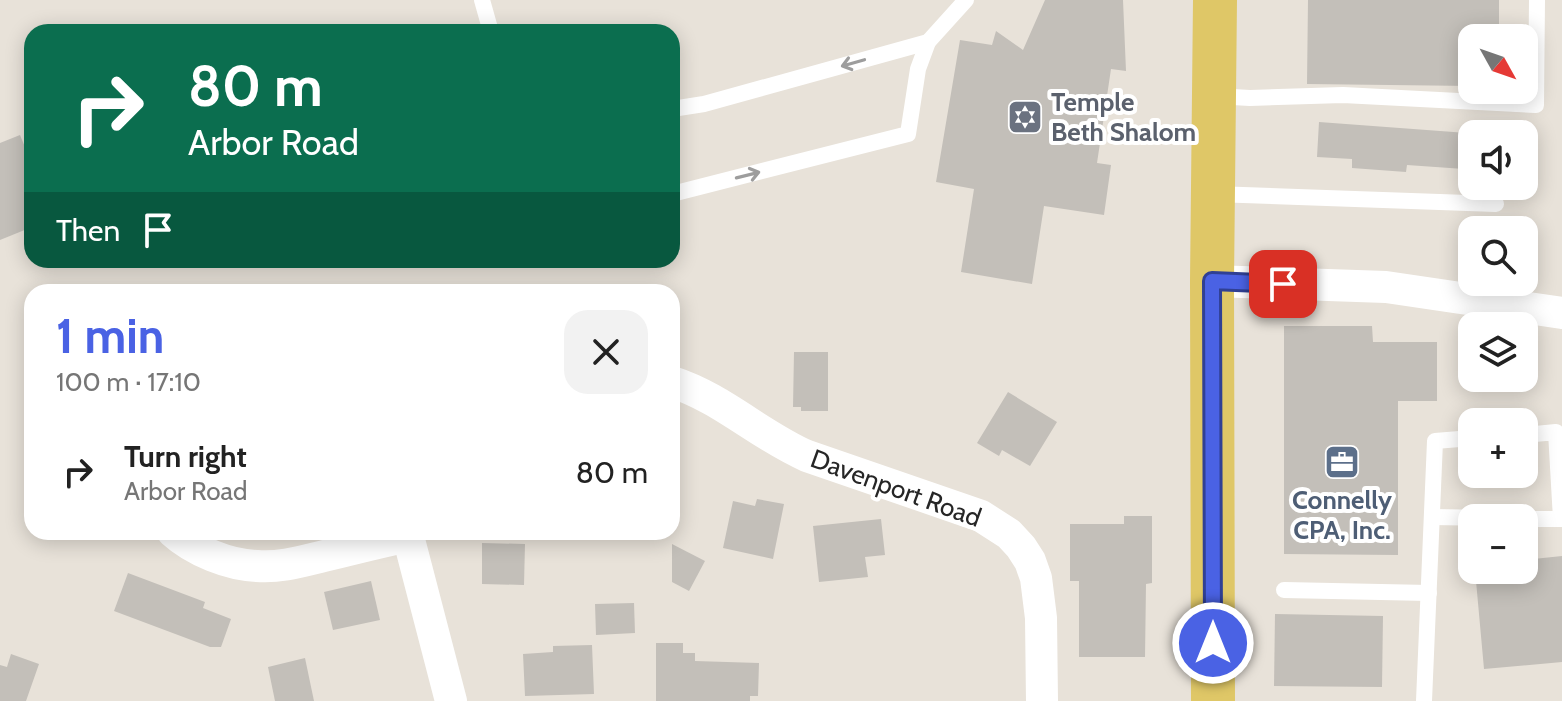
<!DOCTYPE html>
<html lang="en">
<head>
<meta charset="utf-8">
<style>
	:root { --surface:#fff; --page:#f2f2f2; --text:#222; --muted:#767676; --accent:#4a62e4 }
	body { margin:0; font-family:Cabin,sans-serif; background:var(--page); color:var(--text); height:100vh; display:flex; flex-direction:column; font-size:30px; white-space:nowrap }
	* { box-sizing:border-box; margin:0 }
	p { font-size:26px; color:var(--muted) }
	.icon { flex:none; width:44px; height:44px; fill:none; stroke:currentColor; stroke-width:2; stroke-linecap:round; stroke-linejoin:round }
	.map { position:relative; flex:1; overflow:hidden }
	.panel { position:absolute; left:24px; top:284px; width:656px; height:256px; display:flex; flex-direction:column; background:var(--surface); border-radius:24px; box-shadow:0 4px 20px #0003 }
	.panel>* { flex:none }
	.hud { position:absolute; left:24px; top:24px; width:656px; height:244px; border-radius:24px; box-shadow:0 4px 20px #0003; background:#0b6e4f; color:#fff; overflow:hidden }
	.needle { width:52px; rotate:130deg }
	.controls { position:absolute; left:1458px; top:24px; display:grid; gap:16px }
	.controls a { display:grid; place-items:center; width:80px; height:80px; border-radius:16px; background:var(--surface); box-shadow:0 4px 20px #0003; font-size:40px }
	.pin { position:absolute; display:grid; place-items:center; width:68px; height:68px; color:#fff; margin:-34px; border-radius:16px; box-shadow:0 4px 12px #0006 }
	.me { position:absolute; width:88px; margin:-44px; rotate:0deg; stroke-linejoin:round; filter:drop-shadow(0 0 6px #0008) }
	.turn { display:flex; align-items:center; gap:28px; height:168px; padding:0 32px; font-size:36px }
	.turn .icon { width:104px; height:104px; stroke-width:2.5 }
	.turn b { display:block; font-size:56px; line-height:68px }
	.then { display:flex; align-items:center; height:76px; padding:0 32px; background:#0003; gap:16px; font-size:30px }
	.round { display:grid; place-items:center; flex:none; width:84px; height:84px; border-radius:24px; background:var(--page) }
	.summary { display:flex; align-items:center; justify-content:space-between; height:136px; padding:0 32px }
	h1 { font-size:48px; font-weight:700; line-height:60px; color:var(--accent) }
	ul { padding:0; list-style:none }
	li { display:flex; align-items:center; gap:24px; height:104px; padding:0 32px }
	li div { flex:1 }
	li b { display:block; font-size:30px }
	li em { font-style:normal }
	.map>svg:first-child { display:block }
</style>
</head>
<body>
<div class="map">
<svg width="1562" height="701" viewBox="0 0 1562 701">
	<rect width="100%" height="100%" fill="#e8e2d9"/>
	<!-- building -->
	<g fill="#c3bfb9">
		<path d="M1045,0H1123L1126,71L1111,69L1097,163L1111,165L1104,215L1044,206L1032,284L961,272L974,189L936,182L960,40L992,45L996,31L1023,50Z"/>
		<path d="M1308,0H1499V38H1472V86L1307,84Z"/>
		<path d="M1319,122L1467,133L1464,169L1407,165L1406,172L1352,168V159L1317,157Z"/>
		<path d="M20,135L32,164V227L0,240V143Z"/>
		<path d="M1284,326H1372L1373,342H1437V401H1398V555L1284,554Z"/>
		<path d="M794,352H828V411H801V407H793Z"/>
		<path d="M1008,392L1057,422L1030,466L1002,450L999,456L977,443Z"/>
		<path d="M757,499L784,504L773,559L723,548L733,501L755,506Z"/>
		<path d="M1124,516H1152V583L1146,584L1145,657H1079V581H1070V524H1124Z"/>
		<path d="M881,519L885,555L865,557L868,577L819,582L813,526Z"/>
		<path d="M482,543L525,544L524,585L482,584Z"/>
		<path d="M672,544L705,561L689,591L672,582Z"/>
		<path d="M1562,556V662L1484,669L1475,570H1524V560Z"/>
		<path d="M128,573L205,602L203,608L231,619L221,647H210L114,611Z"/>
		<path d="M371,581L380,620L333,630L324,592Z"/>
		<path d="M634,603L635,633L596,635L595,604Z"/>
		<path d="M1275,614L1383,616L1382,687L1274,686Z"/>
		<path d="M656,643H683V653H695V661L759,663L758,696H750V701H656Z"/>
		<path d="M592,645L594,694L525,696L523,654L553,652V646Z"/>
		<path d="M11,654L39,664L26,701H0V665L7,667Z"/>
		<path d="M305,658L314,701H275L268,667Z"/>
	</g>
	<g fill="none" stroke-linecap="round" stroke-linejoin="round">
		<!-- lane -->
		<g stroke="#fff" stroke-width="16">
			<path d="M482,0L491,32"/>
			<path d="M1215,96L1250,98L1343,95L1536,105L1537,0"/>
			<path d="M672,109L704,104L928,42"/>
			<path d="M672,194L908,134L918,69L928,42L966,0"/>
			<path d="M1214,194L1496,204"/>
			<path d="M1524,435L1556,432L1561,519H1524"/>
			<path d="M1432,517L1493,518"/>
			<path d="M1284,590L1429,593"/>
			<path d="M1424,701L1435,441L1472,438"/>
		</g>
		<!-- street -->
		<g stroke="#fff" stroke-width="32">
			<path d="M1212,281L1386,287L1562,313"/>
			<path d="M672,382C722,398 759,435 807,456L981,516L1009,534L1021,547L1030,561L1036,578L1041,618L1042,701"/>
			<path d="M173,532C194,551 229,565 257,566C280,568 303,561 324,556C352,549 380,542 408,536"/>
			<path d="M407,532L451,701"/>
		</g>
		<!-- primary -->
		<path stroke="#dfc767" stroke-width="44" d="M1213,701L1212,281L1215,0"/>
	</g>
	<!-- one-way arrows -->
	<defs><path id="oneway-shaft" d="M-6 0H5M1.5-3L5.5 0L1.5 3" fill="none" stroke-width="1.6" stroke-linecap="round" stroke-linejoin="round" transform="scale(2)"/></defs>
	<g stroke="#9d9d9d">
		<use href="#oneway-shaft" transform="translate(853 63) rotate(164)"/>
		<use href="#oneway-shaft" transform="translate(748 175) rotate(-14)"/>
	</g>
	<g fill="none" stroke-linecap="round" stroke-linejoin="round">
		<!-- route casing -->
		<g stroke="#304094" stroke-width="20">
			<path id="route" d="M1213,643L1212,281L1283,284"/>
		</g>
		<!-- route -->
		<use href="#route" stroke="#4a62e4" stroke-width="14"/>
	</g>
	<!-- icons -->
	<defs>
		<g id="synagogue-square" transform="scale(1.8)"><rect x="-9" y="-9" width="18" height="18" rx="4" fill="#6b7280" stroke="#fff"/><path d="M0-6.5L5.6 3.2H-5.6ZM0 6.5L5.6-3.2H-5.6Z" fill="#fff"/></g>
		<g id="office-square" transform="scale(1.8)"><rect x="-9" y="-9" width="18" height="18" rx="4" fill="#5c6f8a" stroke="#fff"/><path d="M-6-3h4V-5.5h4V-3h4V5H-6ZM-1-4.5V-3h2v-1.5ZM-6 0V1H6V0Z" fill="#fff"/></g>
	</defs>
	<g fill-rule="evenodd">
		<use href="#synagogue-square" x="1025" y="117"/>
		<use href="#office-square" x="1342" y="462"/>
	</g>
	<g text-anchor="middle" stroke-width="8" stroke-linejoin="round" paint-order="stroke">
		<!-- worship labels -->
		<g font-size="26" font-weight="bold" fill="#5b616d" stroke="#fff" text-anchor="start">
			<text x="1051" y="111">Temple<tspan x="1051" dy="30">Beth Shalom</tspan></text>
		</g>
		<!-- street labels -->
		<g font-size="26" fill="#262626" stroke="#fff">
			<text transform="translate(896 488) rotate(20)" y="9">Davenport Road</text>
		</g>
		<!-- service labels -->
		<g font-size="26" font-weight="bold" fill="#4e5e75" stroke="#fff">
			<text x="1342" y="509">Connelly<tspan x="1342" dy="30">CPA, Inc.</tspan></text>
		</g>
	</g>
</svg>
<div class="controls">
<a><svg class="needle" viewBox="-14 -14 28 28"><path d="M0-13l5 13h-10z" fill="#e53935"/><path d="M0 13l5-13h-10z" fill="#767676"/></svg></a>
<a><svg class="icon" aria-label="sound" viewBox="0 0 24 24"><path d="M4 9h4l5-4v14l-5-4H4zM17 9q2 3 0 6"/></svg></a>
<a><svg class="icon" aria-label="search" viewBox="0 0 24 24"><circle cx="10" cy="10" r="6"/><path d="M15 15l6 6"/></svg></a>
<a><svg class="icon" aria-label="layers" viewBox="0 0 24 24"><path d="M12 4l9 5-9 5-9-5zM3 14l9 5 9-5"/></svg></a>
<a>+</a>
<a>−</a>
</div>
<div class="pin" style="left:1283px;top:284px;background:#d93025"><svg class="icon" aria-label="arrive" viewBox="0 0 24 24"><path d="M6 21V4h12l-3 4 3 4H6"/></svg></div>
<svg class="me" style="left:1213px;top:643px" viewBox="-20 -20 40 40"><circle r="17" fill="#4a62e4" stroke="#fff" stroke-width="3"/><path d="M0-11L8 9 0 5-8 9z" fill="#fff"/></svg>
<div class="hud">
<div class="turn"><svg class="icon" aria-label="right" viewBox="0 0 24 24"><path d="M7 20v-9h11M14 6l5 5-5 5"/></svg><div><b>80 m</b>Arbor Road</div></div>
<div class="then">Then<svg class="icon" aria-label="arrive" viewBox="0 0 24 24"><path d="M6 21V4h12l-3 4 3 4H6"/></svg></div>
</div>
<section class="panel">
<div class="summary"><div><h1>1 min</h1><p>100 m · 17:10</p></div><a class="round"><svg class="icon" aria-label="close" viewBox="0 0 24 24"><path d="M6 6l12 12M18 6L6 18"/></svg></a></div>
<ul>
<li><svg class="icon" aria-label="right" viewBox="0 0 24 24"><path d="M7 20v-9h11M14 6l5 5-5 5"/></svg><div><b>Turn right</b><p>Arbor Road</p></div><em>80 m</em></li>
</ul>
</section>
</div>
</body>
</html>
